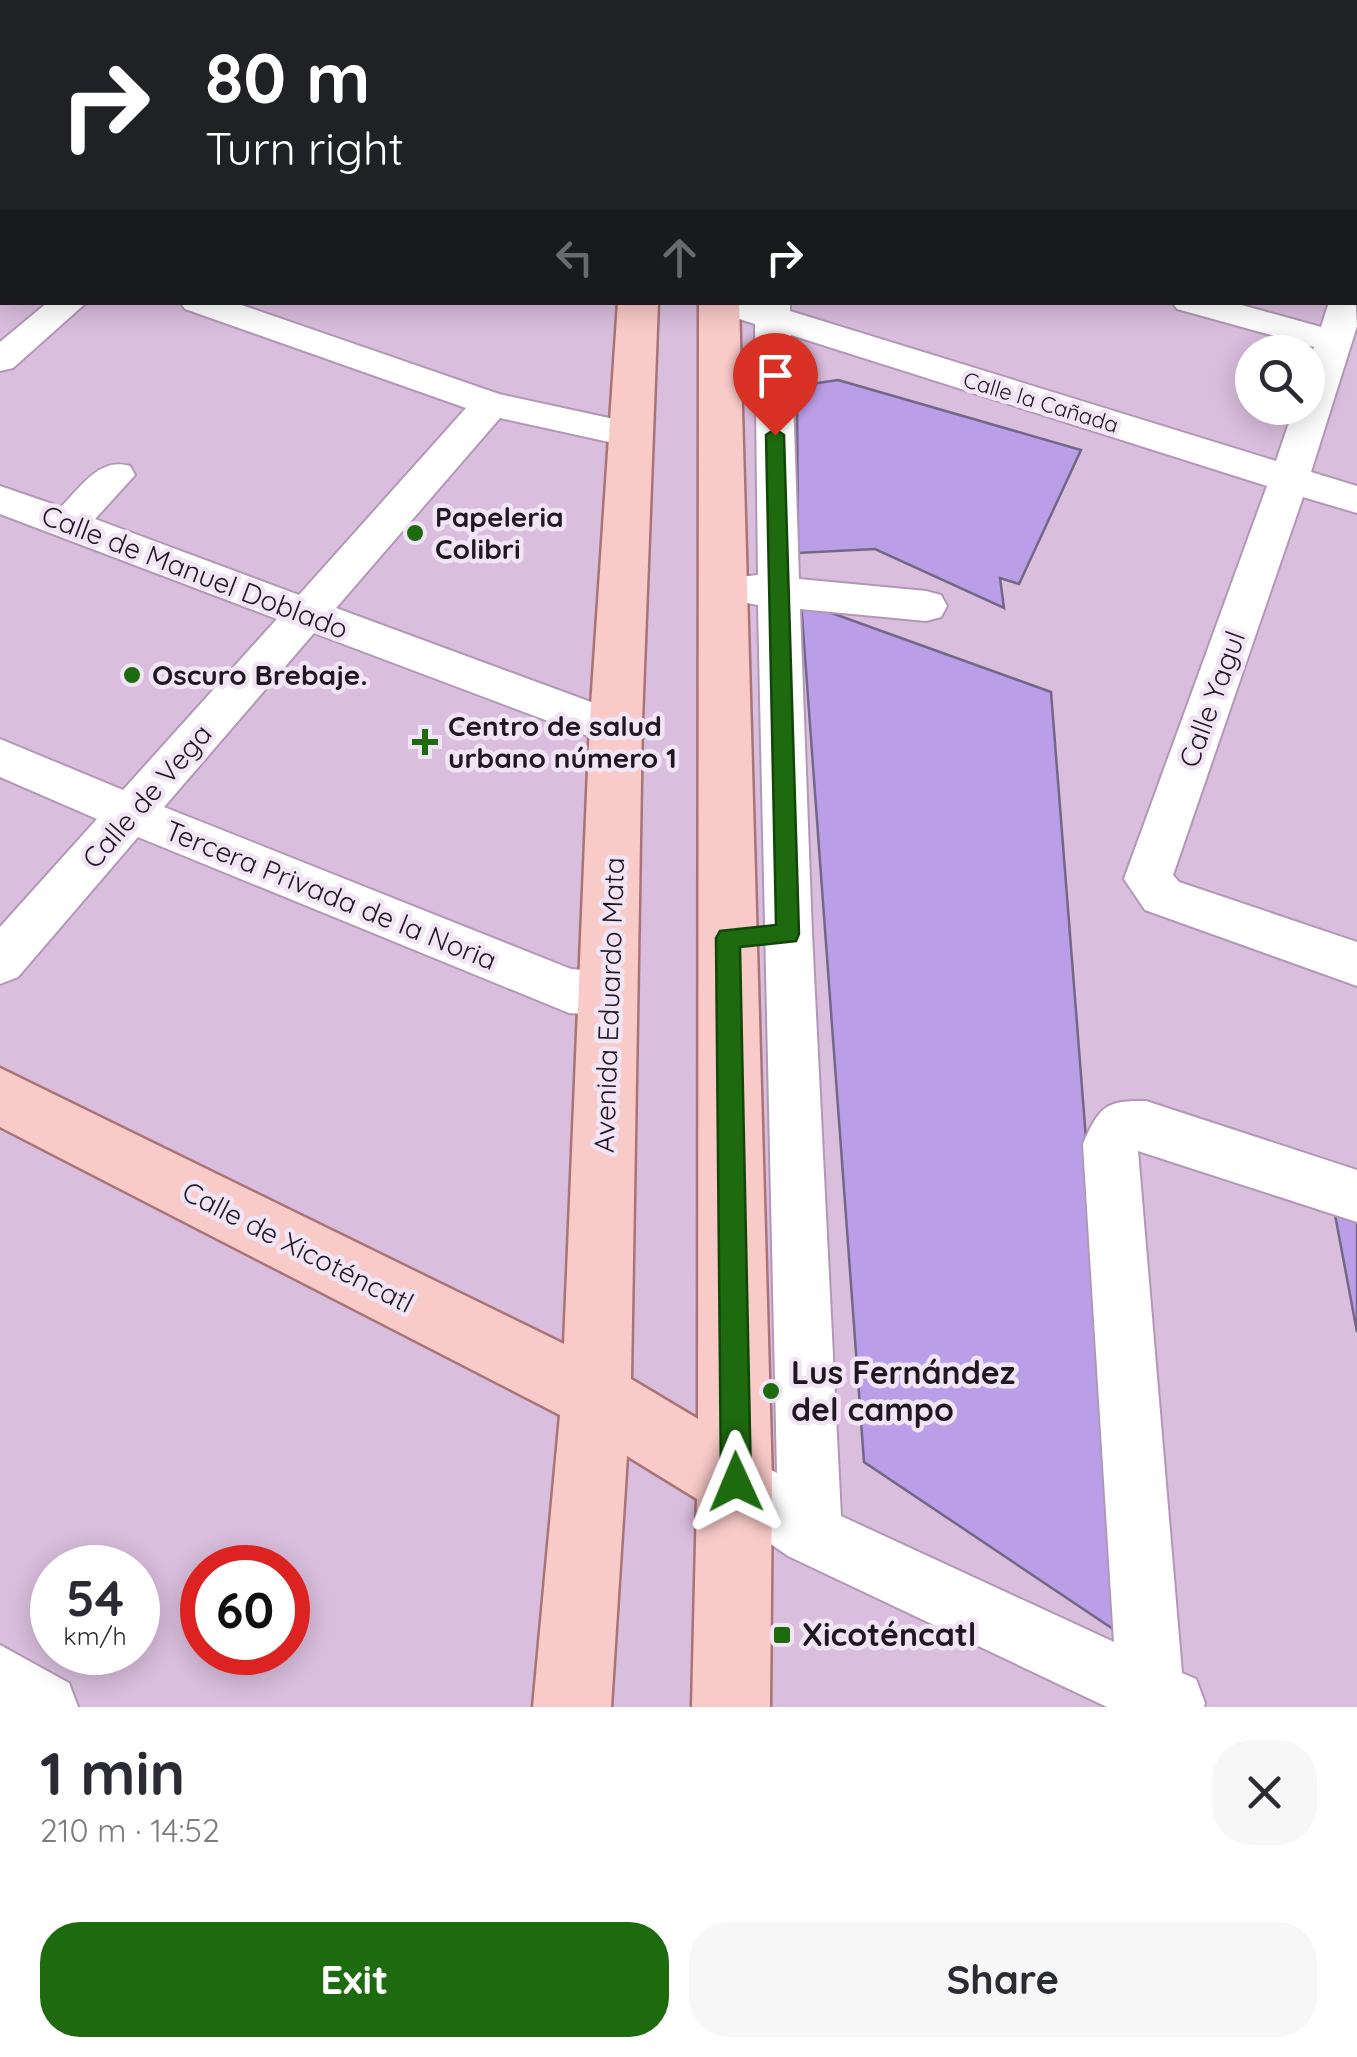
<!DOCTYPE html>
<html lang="en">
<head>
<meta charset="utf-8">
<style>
	:root { --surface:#fff; --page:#f7f7f7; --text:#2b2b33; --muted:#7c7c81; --accent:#1d6b0e }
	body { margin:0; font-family:Quicksand,sans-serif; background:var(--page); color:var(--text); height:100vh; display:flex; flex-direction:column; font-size:38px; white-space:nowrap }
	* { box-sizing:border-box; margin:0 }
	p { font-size:32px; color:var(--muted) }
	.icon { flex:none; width:55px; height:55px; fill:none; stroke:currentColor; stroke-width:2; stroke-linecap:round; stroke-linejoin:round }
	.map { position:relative; height:1707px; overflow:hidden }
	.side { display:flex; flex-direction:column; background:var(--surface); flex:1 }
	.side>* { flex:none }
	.hud { position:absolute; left:0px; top:0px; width:1358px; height:305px; box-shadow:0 5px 25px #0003; background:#202124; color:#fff; overflow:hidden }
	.fabs { position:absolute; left:1235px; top:335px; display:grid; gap:20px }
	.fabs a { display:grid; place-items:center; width:90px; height:90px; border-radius:50%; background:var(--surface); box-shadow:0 5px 25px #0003; font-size:50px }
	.speed { position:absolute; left:30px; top:1545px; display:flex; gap:20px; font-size:50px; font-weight:700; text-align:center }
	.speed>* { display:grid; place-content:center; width:130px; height:130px; border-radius:50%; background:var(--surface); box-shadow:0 5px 25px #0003; line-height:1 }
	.speed small { font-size:25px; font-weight:400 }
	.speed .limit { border:15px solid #d22; background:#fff; color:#111 }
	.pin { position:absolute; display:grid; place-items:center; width:85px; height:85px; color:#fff; margin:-102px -42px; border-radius:50% 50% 50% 0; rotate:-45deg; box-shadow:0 0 10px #0007 }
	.pin .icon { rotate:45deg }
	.me { position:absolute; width:110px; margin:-55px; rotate:359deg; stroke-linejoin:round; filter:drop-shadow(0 0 8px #0008) }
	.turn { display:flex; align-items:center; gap:35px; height:210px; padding:0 40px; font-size:45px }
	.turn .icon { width:130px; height:130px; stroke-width:2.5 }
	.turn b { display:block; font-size:70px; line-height:85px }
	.lanes { display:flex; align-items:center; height:95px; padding:0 40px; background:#0003; justify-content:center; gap:50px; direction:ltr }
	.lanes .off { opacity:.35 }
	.round { display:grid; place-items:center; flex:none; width:105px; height:105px; border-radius:40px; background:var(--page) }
	.overview { display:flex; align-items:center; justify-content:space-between; height:170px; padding:0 40px }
	h1 { font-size:60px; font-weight:800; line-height:75px }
	.primary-button { display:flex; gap:20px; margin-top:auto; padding:20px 40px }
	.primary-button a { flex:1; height:115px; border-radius:40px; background:var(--accent); color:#fff; font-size:40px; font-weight:800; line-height:115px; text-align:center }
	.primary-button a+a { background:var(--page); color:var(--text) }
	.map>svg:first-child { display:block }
</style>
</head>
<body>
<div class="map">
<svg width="1357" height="1707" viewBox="0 0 1357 1707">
	<rect width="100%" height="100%" fill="#d9bedd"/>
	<!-- building -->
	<g fill="#ba9fe8" stroke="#726787" stroke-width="2.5">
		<path d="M806,0H924L925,2H801Z"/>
		<path d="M838,380L1081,450L1019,584L1000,578L1004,608L875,549L798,553L797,386Z"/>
		<path d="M801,602L1051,692L1125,1637L864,1462Z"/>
		<path d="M1333,1204L1357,1215V1332Z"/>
	</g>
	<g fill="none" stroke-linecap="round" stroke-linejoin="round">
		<!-- minor casing -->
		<g stroke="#b298b6" stroke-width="4">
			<g id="minor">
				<path d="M2,0H33L2,4Z"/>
				<path d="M383,0H420L421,2H385Z"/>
				<rect x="756" y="0" width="28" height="2"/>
				<path d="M1309,0H1348L1349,2H1311Z"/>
				<rect x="0" y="46" width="2" height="18"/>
				<path d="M1355,214L1357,215V235L1355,234Z"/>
				<path d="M0,228L2,229V249H0Z"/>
				<path d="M1355,293L1357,326L1311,472L1357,486V513L1303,497L1173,875L1179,882L1357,942V986L1145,910L1124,879L1267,486L791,335L799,579L926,591L941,595L947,606L941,617L926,621L800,609L812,934L841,1516L1114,1642L1083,1144C1099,1107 1105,1100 1146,1101L1357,1170V1222L1138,1151L1182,1673L1196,1679L1205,1703L1204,1707H1107L788,1556L714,1504L705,1482L714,1460L736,1451L777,1473L758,605L730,600L724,589L730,578L758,575L755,324L733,317L727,309L732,302H790V311L1276,461L1294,408H1308V367L1314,347L1177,309L1172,302H1231L1321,327L1329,302H1355Z"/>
				<path d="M48,302H87L13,368L0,371V342Z"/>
				<path d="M180,302H233L499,394L609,418L646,421L652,430L646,439L609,442L500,418L336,608L591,702L632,709L638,721L632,733L616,738L588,736L314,633L164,807L571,969L611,972L629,978L636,994L629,1010L611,1016L569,1013L138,837L18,977L0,984V927L97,819L0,777V739L123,790L277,619L0,514V486L61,507C81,487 99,457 130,466L135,475L95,519L299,595L466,408L185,309Z"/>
				<path d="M0,1645L69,1683L78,1707H0Z"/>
			</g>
		</g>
		<!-- major casing -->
		<g stroke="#aa7477" stroke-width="5">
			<g id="major">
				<rect x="635" y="0" width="32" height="2"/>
				<path d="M618,302H658L642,721L631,1379L698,1419L699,302H739L772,1482L770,1707H692L697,1499L627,1456L611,1707H533L560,1415L0,1127V1068L564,1344L590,721Z"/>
			</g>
		</g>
		<!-- minor -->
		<use href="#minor" fill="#fff" fill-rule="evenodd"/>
		<!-- major -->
		<use href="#major" fill="#f8cac8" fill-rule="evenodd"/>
	</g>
	<!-- route -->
	<path fill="#1d6b0e" stroke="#134609" stroke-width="2.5" d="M775,429L784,435L799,934L796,941L740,947L751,1482L746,1492L736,1497L726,1492L721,1482L716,938L720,931L776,925L766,435Z"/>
	<!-- markers -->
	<g fill="#1d6b0e" stroke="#f1e4f4" stroke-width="4">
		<circle cx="415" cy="533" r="10"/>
		<circle cx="132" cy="675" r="10"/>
		<path d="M420 727h10v10h10v10h-10v10h-10v-10h-10v-10h10z"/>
		<circle cx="771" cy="1391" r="10"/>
		<rect x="772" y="1625" width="20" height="20" rx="5"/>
	</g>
	<g text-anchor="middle" stroke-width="9" stroke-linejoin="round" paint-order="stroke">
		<!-- far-street labels -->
		<g font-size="22" fill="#211723" stroke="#f1e4f4">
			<text transform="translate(1041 402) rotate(17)" y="8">Calle la Cañada</text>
		</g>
		<!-- poi labels -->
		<g font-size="28" font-weight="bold" fill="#211723" stroke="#f1e4f4" text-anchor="start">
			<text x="435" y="527">Papeleria<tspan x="435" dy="32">Colibri</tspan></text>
			<text x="152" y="685">Oscuro Brebaje.</text>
			<text x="448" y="736">Centro de salud<tspan x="448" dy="32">urbano número 1</tspan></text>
		</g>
		<!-- street labels -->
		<g font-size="28" fill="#211723" stroke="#f1e4f4">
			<text transform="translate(195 572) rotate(21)" y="10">Calle de Manuel Doblado</text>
			<text transform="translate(1212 699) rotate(-70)" y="10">Calle Yagul</text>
			<text transform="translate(147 796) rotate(-49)" y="10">Calle de Vega</text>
			<text transform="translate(331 895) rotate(22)" y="10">Tercera Privada de la Noria</text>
			<text transform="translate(609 1005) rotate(-88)" y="10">Avenida Eduardo Mata</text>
			<text transform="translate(298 1247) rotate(27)" y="10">Calle de Xicoténcatl</text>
		</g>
		<!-- near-poi labels -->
		<g font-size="32" font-weight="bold" fill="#211723" stroke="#f1e4f4" text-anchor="start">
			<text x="791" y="1384">Lus Fernández<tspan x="791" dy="37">del campo</tspan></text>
			<text x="802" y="1646">Xicoténcatl</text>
		</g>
	</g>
</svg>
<div class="fabs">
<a><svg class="icon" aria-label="search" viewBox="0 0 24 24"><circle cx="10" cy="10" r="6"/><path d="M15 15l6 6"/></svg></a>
</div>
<div class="speed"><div>54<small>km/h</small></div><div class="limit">60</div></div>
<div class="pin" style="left:775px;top:435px;background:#d93025"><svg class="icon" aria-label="arrive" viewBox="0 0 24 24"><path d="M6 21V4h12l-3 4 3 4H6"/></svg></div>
<svg class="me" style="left:736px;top:1482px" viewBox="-20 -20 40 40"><path d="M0-17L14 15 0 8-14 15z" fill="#1d6b0e" stroke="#fff" stroke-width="4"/></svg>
<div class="hud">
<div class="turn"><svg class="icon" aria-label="right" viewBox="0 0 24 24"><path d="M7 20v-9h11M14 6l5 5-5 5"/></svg><div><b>80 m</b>Turn right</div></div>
<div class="lanes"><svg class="icon off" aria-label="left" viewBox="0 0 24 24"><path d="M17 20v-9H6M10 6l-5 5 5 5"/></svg><svg class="icon off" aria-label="ahead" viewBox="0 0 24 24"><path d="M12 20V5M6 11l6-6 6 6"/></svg><svg class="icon" aria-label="right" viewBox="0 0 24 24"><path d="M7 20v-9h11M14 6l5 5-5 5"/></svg></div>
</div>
</div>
<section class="side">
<div class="overview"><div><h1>1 min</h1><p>210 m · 14:52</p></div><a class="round"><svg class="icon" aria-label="close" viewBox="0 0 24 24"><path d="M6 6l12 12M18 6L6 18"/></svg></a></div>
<div class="primary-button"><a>Exit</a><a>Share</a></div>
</section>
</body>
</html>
